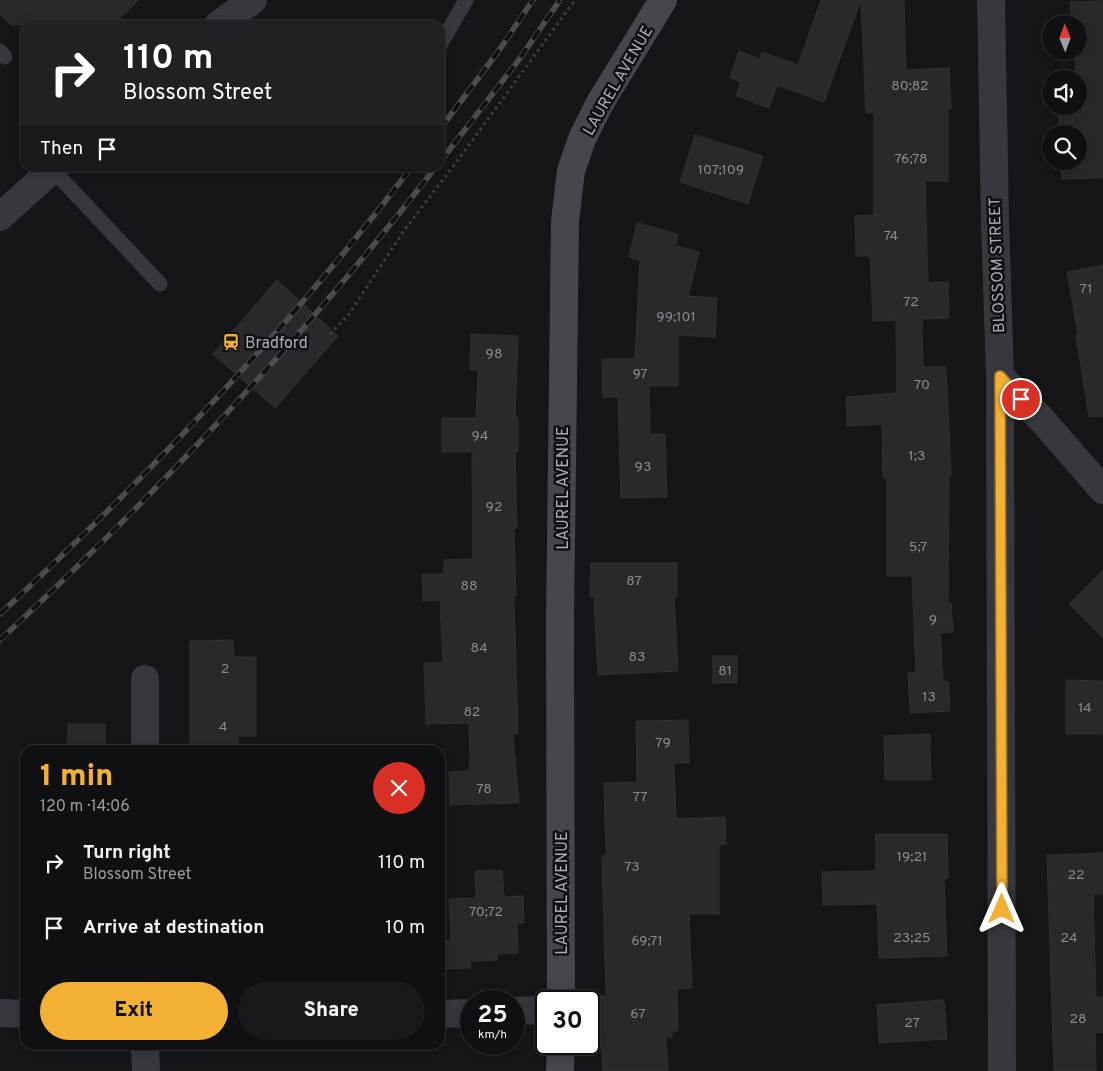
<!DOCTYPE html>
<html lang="en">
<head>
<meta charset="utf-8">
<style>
	:root { --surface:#101012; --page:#19191b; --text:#f1f3f6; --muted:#9c9d9f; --line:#303032; --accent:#f2b134 }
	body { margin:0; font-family:Overpass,sans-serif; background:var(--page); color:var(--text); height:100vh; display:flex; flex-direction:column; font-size:19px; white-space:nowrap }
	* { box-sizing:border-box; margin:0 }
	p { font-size:16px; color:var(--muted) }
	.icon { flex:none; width:28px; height:28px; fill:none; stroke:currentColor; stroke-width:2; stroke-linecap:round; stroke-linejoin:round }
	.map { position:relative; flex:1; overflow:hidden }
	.drawer { position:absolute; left:20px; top:745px; width:425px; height:305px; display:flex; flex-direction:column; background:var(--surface); border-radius:15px; box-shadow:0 2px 12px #0003,0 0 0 1px var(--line) }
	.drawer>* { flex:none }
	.top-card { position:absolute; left:20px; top:20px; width:425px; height:152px; border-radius:15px; box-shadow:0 2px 12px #0003,0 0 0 1px var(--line); background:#202124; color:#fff; overflow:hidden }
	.needle { width:32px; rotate:359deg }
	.fabs { position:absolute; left:1042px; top:15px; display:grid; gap:10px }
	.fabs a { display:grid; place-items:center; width:45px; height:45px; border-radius:50%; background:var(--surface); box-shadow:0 2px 12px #0003,0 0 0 1px var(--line); font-size:25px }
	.speed { position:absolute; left:460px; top:990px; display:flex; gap:10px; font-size:25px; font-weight:700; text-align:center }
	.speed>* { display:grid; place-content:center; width:65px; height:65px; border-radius:50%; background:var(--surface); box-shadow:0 2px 12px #0003,0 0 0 1px var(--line); line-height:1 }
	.speed small { font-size:12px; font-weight:400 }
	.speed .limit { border:2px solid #111; border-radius:8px; background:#fff; color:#111 }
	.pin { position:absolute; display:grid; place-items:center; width:42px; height:42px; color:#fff; margin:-21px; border:2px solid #fff; border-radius:50%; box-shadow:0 1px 5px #0007 }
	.me { position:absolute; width:55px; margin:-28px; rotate:0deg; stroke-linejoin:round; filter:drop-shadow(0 0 4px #0008) }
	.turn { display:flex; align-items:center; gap:18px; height:105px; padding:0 20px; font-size:22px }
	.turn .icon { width:65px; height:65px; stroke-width:2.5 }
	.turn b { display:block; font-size:35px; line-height:42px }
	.then { display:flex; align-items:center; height:48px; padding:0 20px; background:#0003; gap:10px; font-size:19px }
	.round { display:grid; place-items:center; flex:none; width:52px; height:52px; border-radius:26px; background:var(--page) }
	.headline { display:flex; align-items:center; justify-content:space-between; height:85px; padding:0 20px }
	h1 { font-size:30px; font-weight:800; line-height:38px; color:var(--accent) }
	.cta { display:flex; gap:10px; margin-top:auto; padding:10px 20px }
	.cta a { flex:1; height:58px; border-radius:30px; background:var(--accent); color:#111; font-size:20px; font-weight:800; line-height:58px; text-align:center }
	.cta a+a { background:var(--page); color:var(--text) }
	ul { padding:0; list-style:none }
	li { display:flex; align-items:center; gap:15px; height:65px; padding:0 20px }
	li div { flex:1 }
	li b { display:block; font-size:19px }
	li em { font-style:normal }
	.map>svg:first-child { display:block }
</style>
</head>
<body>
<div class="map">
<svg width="1103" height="1071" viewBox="0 0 1103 1071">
	<rect width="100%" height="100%" fill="#161618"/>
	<!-- building -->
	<g fill="#29292c" stroke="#303034">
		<path d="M0,0H139L112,25H11L0,14Z"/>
		<path d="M821,0H861L824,102L777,85L769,108L736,96L741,82L730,78L739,51L760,59L762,52L798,65Z"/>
		<path d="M861,0H904L906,70L949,68L951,109H948V181H925L928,283L948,282L949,318L922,319L923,367H946L951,476H949L948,604L951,603L953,632L940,633L943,682L948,681L950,711L910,713L908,673L916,672L912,576H887V478H883L882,424L847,426L846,397L897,393L896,320L873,321L870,256H856L855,216L874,215V112L866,113Z"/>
		<path d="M1103,1V178L1062,179L1061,161H1079V134H1060L1057,106H1079V79H1055L1054,73L1076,71L1074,51H1079V24H1072L1070,2Z"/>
		<path d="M695,135L763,156L748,204L680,182Z"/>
		<path d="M637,223L678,234L675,246L699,252L688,296L717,298L715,337L678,335V386H649L650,434H665L667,497L621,498L618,397H603L602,359H635L640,260L629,257Z"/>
		<path d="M1103,265V416L1089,417L1076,335L1078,334L1067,272Z"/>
		<path d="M277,280L338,336L275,408L213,354Z"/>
		<path d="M471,334L518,336L515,417H518V452H515L517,528H514L516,595L514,596L518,734H513L519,803L450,805L449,772L470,771L469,723L426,724L424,663H443L440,600L423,601L422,574H444V560L473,559L472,452H442V418H476L478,370H470Z"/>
		<path d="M591,563H677V596H674L678,671L598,675L594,596H590Z"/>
		<path d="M1103,570V638L1069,604Z"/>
		<path d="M233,640L234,657H256V736H238V750L190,749V641Z"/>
		<rect x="713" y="656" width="24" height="27"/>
		<path d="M1066,680L1103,681V734H1066Z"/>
		<path d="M688,720L689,763H674L676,819L725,817L726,844L719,845V914H689L692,988L677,989L678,1031H672V1037H666L668,1071H603L599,996H606L602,856H606L604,783L637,782L636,721Z"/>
		<path d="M68,724H105V750H67Z"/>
		<path d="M930,734L931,780H885L884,736Z"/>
		<path d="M876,834H947L948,878H944L947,956L879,958L877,904L823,905L822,872L876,871Z"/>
		<path d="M1103,853V894H1093L1096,997H1103V1032L1095,1033L1096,1071H1054L1047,855Z"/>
		<path d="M502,870L504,897L523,896L524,923H517L518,953L497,954V960L470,961L471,968L445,969L444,941L451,940L449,899L476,898L475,871Z"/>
		<path d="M944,1000L947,1039L879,1043L877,1005Z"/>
	</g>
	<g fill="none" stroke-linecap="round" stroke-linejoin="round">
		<!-- path -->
		<path stroke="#3d3f44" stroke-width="3" stroke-dasharray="2.5 4" stroke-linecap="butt" d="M330,334L349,314L405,229L458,160L575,0"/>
		<!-- lane -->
		<g stroke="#37383d" stroke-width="15">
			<path d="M440,45L466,0"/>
			<path d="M0,51L5,57"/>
			<path d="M52,169L160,284"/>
		</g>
		<!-- street -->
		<g stroke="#37383d" stroke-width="28">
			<path d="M991,0L995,221L1000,376L1043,421L1103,490"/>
			<path d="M218,25L253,0"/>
			<path d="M0,217L54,168"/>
			<path d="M1000,376L1002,1071"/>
			<path d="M145,750V679"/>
			<path d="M514,1011L546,1010"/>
			<path d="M0,1013L25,1014"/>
			<path d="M440,1014L471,1013"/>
			<path d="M145,1045L146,1071"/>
		</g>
		<!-- secondary -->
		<g stroke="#45474d" stroke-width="28">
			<path d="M561,1001L560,623L565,221L571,171L582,139L600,103L663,0"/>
			<path d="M560,1071L561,1044"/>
		</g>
		<!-- rail casing -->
		<g stroke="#4a4c52" stroke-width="5.5">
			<g id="rail">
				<path d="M440,129L500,49L533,0"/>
				<path d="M440,162L518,61L560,0"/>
				<path d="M0,614C148,477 289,328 411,168"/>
				<path d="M0,640C157,494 304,337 435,168"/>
			</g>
		</g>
		<!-- rail -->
		<use href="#rail" stroke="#111113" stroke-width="4" stroke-dasharray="11" stroke-linecap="butt"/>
	</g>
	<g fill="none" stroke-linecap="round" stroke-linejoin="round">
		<!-- route casing -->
		<g stroke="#9d7322" stroke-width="12">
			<path id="route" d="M1002,909L1000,376L1021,399"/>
		</g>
		<!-- route -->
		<use href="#route" stroke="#f2b134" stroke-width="9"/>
	</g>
	<!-- icons -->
	<defs>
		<g id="station-bare" transform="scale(1.35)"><path d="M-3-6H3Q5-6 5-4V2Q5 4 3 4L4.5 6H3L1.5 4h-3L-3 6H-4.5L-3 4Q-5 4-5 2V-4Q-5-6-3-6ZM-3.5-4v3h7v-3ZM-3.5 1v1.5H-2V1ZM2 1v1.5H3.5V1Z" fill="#f2b134" stroke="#111113" stroke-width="2.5" paint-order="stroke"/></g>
	</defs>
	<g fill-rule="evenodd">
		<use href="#station-bare" x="231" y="342"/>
	</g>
	<g text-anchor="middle" stroke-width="5" stroke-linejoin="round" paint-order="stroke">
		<!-- number labels -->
		<g font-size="14" fill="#888b94">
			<text x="910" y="90">80;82</text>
			<text x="911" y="163">76;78</text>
			<text x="721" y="174">107;109</text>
			<text x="891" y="240">74</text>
			<text x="1086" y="293">71</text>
			<text x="911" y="306">72</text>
			<text x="676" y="321">99;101</text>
			<text x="494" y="358">98</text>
			<text x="640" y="378">97</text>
			<text x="922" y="389">70</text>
			<text x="480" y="440">94</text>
			<text x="917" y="460">1;3</text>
			<text x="643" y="471">93</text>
			<text x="494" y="511">92</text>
			<text x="918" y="551">5;7</text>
			<text x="634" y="585">87</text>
			<text x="469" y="590">88</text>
			<text x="933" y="624">9</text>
			<text x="479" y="652">84</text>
			<text x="637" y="661">83</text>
			<text x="225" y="673">2</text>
			<text x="725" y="675">81</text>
			<text x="929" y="701">13</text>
			<text x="1085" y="712">14</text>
			<text x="472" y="716">82</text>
			<text x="223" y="731">4</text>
			<text x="663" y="747">79</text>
			<text x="484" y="793">78</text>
			<text x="640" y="801">77</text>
			<text x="912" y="861">19;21</text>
			<text x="632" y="871">73</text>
			<text x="1076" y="879">22</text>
			<text x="486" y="916">70;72</text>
			<text x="912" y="942">23;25</text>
			<text x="1069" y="942">24</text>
			<text x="647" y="945">69;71</text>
			<text x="638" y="1018">67</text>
			<text x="1078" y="1023">28</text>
			<text x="912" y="1027">27</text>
		</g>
		<!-- street labels -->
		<g font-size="16" fill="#a8adb8" stroke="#111113">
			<text transform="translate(617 80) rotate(-60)" y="6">LAUREL AVENUE</text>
			<text transform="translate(996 265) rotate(-92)" y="6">BLOSSOM STREET</text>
			<text transform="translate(562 488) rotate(-90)" y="6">LAUREL AVENUE</text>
			<text transform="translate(561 893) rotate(-90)" y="6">LAUREL AVENUE</text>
		</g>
		<!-- poi labels -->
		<g font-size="16" fill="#a8adb8" stroke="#111113" text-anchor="start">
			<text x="245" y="348">Bradford</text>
		</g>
	</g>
</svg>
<div class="fabs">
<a><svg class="needle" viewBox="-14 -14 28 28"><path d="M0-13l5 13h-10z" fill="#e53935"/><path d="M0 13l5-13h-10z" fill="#9c9d9f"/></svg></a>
<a><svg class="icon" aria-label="sound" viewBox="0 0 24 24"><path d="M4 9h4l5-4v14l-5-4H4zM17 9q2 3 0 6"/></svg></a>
<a><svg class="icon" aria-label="search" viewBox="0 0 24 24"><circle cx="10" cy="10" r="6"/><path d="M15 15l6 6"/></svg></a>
</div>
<div class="speed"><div>25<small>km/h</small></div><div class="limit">30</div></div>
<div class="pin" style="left:1021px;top:399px;background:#d93025"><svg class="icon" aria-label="arrive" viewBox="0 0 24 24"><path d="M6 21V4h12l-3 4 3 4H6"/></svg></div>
<svg class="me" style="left:1002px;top:909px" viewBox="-20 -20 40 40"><path d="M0-17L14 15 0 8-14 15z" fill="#f2b134" stroke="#fff" stroke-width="4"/></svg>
<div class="top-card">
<div class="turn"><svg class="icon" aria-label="right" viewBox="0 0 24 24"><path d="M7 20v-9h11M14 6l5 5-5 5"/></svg><div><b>110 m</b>Blossom Street</div></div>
<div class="then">Then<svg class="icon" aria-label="arrive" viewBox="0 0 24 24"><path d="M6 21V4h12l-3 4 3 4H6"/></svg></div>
</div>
<section class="drawer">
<div class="headline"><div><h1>1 min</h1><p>120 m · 14:06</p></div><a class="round" style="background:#d93025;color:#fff"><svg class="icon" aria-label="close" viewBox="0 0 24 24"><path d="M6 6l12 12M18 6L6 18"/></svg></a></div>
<ul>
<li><svg class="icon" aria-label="right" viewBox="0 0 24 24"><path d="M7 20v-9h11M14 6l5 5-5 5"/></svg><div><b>Turn right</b><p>Blossom Street</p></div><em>110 m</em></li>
<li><svg class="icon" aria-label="arrive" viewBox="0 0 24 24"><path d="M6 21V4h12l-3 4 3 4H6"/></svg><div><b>Arrive at destination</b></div><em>10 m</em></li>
</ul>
<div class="cta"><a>Exit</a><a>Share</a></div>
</section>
</div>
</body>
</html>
